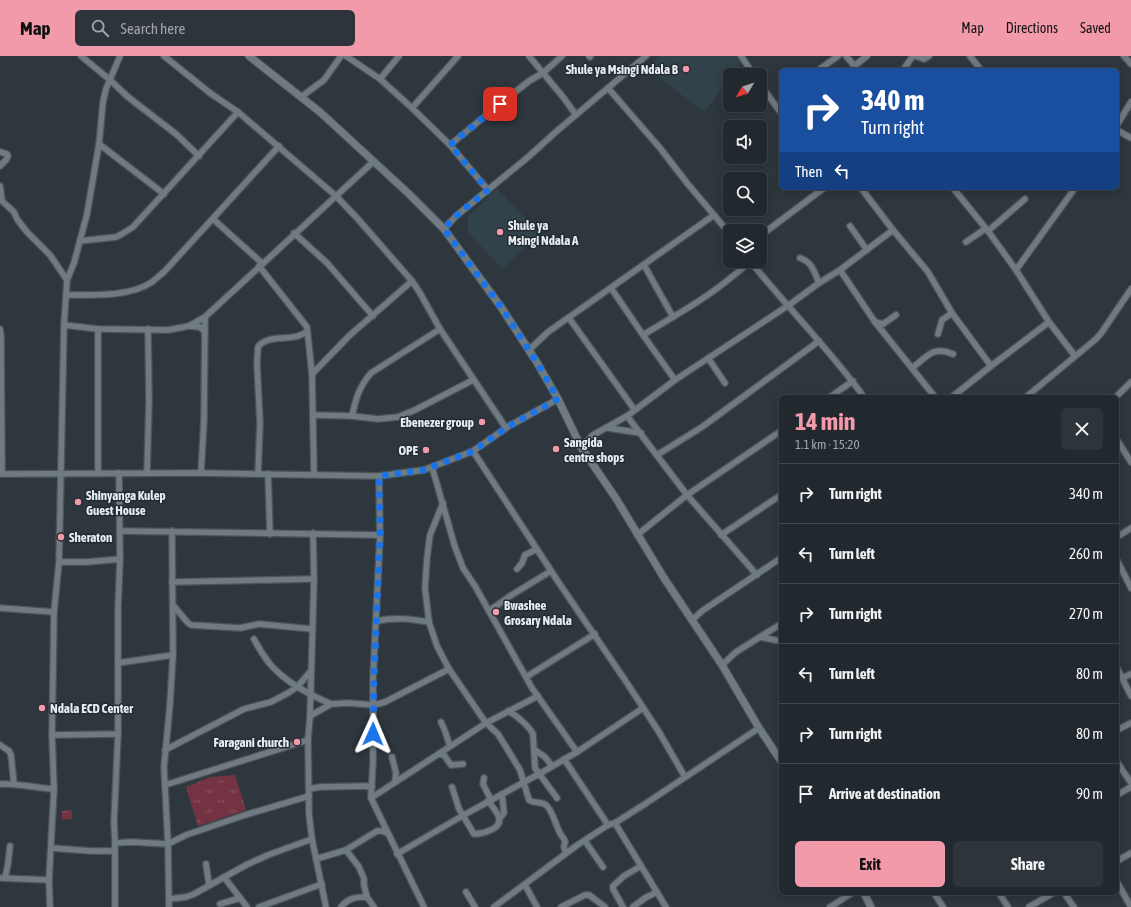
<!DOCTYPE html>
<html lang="en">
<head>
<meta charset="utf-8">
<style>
	:root { --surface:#22292e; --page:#2e353a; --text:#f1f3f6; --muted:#a2a6aa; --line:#3f454a; --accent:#f39aaa }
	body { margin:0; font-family:"Asap Condensed",sans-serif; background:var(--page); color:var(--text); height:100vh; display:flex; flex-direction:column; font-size:15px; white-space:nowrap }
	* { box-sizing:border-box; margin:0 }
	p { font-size:13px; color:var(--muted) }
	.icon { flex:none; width:22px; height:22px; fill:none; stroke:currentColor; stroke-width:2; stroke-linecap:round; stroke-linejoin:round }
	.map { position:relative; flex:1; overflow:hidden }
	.details { position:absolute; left:779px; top:339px; width:340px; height:500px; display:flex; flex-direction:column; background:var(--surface); border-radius:6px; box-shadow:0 2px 10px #0003,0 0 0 1px var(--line) }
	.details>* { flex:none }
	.banner { position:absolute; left:779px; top:12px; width:340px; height:122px; border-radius:6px; box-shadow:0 2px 10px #0003,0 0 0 1px var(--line); background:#1a4fa0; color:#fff; overflow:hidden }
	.needle { width:26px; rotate:231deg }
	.fabs { position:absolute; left:723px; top:12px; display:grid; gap:8px }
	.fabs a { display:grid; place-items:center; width:44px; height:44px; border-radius:6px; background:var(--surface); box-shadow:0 2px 10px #0003,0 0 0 1px var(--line); font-size:20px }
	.pin { position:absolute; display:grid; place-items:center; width:34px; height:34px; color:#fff; margin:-17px; border-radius:8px; box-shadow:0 2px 6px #0006 }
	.me { position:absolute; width:44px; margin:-22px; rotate:1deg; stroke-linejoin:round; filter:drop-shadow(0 0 3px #0008) }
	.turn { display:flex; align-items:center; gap:14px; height:84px; padding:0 16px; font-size:18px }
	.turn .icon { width:52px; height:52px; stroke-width:2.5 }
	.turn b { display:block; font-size:28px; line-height:34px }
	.then { display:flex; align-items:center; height:38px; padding:0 16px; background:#0003; gap:8px; font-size:15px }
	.round { display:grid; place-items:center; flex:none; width:42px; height:42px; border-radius:6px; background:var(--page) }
	.head { display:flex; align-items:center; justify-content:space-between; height:68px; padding:0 16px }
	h1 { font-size:24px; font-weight:700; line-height:30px; color:var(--accent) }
	.primary-button { display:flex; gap:8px; margin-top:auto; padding:8px 16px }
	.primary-button a { flex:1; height:46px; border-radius:6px; background:var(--accent); color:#111; font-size:16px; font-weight:700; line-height:46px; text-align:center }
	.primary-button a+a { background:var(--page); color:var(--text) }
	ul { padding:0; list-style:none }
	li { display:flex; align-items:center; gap:12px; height:60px; padding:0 16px; border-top:1px solid var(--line) }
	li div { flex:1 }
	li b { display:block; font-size:15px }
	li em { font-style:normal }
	header { display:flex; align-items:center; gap:24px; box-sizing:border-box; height:56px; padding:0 20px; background:var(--accent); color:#111 }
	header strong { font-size:19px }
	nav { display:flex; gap:22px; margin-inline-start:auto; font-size:14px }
	.search { width:280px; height:36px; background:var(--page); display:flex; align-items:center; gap:10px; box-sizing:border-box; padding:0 14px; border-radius:6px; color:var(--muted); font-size:15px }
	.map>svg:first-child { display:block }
</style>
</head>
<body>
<header>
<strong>Map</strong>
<div class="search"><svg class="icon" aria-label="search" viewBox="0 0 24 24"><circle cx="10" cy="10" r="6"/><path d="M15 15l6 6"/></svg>Search here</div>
<nav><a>Map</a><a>Directions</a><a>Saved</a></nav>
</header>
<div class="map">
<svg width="1131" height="851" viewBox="0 0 1131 851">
	<defs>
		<pattern id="grass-tufts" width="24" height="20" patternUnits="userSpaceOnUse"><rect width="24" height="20" fill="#743342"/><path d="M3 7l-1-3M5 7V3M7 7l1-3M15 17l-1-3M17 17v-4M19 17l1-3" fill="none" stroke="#88515e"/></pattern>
	</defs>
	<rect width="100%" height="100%" fill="#2d373d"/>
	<!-- built -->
	<g fill="#31424a">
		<path d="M659,0H747L733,19H730V22L704,56L649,14Z"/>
		<path d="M497,132L539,177L503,213L468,177V161Z"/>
	</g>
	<!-- grass -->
	<g fill="url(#grass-tufts)">
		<path d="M235,719L246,754L198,770L186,731L210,721Z"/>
		<path d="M72,754V763L62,764V755Z"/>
	</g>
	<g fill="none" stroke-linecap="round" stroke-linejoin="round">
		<!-- minor casing -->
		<g stroke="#4c5459" stroke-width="8">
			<g id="minor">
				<path d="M81,0L109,23L128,41L176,78L199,100"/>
				<path d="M164,0L210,37L238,56L336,140L357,162L412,225L420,237L440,273L506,372"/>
				<path d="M346,0L380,23L412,52L450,89L488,134"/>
				<path d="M529,0L563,41L576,59"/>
				<path d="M589,0L590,1"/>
				<path d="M741,0L754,19"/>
				<path d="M846,0L858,14"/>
				<path d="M915,0L924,3L929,0"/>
				<path d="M970,0L981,14"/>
				<path d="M1124,0L1131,8"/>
				<path d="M854,10L867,0"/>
				<path d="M820,13L838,0"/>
				<path d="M903,14L913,0"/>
				<path d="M380,23L399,0"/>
				<path d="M760,28L781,57"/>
				<path d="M608,32L660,92L687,127L730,178"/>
				<path d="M301,41L324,24L341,0"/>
				<path d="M412,52L458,0"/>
				<path d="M1117,69L1131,46"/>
				<path d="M1117,74L1131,82"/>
				<path d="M99,88L164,138"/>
				<path d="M450,89L490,56L529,25L543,17L562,0"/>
				<path d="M0,96L7,98L8,100L6,104L0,110"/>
				<path d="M0,130L2,145L14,156L17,163L27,176L50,199L67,224"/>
				<path d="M861,132L893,174L928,216L952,257L991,310"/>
				<path d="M953,132L988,175L1016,214L1049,266L1075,300"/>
				<path d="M213,163L262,207"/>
				<path d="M850,170L867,194"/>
				<path d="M444,173L456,160L527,102L558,74L646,0"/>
				<path d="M988,175L1025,143"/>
				<path d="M294,177L327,207L373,260"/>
				<path d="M760,180L824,132"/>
				<path d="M80,185L116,181L122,178L133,171L238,56"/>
				<path d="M966,186L985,173"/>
				<path d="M800,202C812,206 814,215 819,227"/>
				<path d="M750,205C787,251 829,293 864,341"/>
				<path d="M644,209L673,261"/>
				<path d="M259,210L307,271L312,318L314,418"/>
				<path d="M840,214L893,174"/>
				<path d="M1016,214L1075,132"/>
				<path d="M611,232L643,279"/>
				<path d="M67,239C92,239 130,241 152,226C156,223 160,219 164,216L279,90"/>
				<path d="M569,262L634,353"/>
				<path d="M875,266L883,268L896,259"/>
				<path d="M64,269L98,273L168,274L189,270L205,261L374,105"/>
				<path d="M189,270L200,271L205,276"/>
				<path d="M0,273L1,281L2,417"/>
				<path d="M98,273V417"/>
				<path d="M938,278L942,264L952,257"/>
				<path d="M529,294L548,276L714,159"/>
				<path d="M708,302L725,327"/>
				<path d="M912,312C927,301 933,289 953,298"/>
				<path d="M312,318L350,279L412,225"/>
				<path d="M675,324L643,279C674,260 706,243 734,219C739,215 746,210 750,205"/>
				<path d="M830,341L853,325"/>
				<path d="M952,341L991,310L1049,266"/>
				<path d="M1026,341L1096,283L1102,276L1131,233"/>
				<path d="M1116,341L1131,326"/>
				<path d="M313,359L352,360L378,363L398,361L415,354L473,324"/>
				<path d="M352,360C356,342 359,331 371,317L440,273"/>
				<path d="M627,360L687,439L757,519"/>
				<path d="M608,372L641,377"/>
				<path d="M1117,384L1131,406"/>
				<path d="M581,391L593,379L627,360L675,324L789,249L819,227L840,214L875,266L935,341"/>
				<path d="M473,395L559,527L625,624L659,676L685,721"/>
				<path d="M657,399L702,371L819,285"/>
				<path d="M432,411L455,491L463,512L475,530L532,632L577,696"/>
				<path d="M147,417L149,345L148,273"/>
				<path d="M201,417L204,364L205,261"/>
				<path d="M0,418L201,417L379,420L424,414L473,395L509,370L558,343"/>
				<path d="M258,418L260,367L257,308L258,291C266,279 286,284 298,280C301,279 305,277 307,276"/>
				<path d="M268,418L270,478"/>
				<path d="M379,420L380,479L373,623V706L371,742L424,851"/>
				<path d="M443,447L430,479L427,502L425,532L429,566L437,590L449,613L486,667L498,678L520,714L529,744C535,748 541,745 546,749C552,753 556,770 560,777C561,780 564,782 565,785C565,788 564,789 564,791L566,797"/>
				<path d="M120,475L380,479"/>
				<path d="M313,477L314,523L310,660L308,684L309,758L312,783L326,851"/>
				<path d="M637,479L687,439L781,375"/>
				<path d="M721,479L781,439"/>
				<path d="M1117,481L1131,472"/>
				<path d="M1117,504L1131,532"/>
				<path d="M59,506H87L120,503"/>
				<path d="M517,513L522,507L525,499L537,493"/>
				<path d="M172,526L314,523"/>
				<path d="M173,549L188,567L191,569L240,572L259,568L312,573"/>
				<path d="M0,552L54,556"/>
				<path d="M489,555L510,540L551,515"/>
				<path d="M692,564L702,555L781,502"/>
				<path d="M377,565C395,561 411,563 429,566"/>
				<path d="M760,581L780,585"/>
				<path d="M254,583C258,591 263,599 269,607C285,626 308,638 331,648"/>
				<path d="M118,607L173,599"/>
				<path d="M722,609L736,596L781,568"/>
				<path d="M1117,612L1131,640"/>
				<path d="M526,621L595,578"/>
				<path d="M1122,622L1131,618"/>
				<path d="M508,655C516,659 529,670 533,678L535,712L557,742"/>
				<path d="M310,660L331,648L348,647L374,649L385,646L449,613"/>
				<path d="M441,666L445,675L450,690"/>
				<path d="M1117,674L1131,667"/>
				<path d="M52,679L118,678V552L120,503L119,417"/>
				<path d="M0,689L9,695L11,699L14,728"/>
				<path d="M165,694L244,653L271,646L288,637L297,631L311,615"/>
				<path d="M535,694L545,701L552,710"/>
				<path d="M439,698L444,699L451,709L463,708"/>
				<path d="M392,701L396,717L395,726"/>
				<path d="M564,703L608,769"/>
				<path d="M1117,706L1131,727"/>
				<path d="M484,722L483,728L491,744"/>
				<path d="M0,728C18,727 36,732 54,733"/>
				<path d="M165,729L308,684"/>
				<path d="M452,731L459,753L474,778C482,778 502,773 499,762C498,757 492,750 488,745"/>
				<path d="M309,733L320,731L365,730L372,731"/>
				<path d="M1117,739L1131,731"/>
				<path d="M371,742L486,667L538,640"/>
				<path d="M499,763L504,757L502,738"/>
				<path d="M615,767L666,851"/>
				<path d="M585,785L603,811"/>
				<path d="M115,787L114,766L118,678"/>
				<path d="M51,792L91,795H115"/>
				<path d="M346,794L359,811L364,823V829L367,841L374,851"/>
				<path d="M397,798L462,760L539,718L577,696L643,652"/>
				<path d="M316,803L346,794L377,775H383L387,777"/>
				<path d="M1117,805L1131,797"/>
				<path d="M206,808L209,829"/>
				<path d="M224,821L247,851"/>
				<path d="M0,822L49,824"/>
				<path d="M5,822L8,808L10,790"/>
				<path d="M1117,826L1131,851"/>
				<path d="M525,829L537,851"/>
				<path d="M466,836L475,851"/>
				<path d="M934,837L943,851"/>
				<path d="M999,837L1008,851"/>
				<path d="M1064,837L1074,851"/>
				<path d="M169,843L186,841L194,838L246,809L268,799L312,783"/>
				<path d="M220,848L240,842"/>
				<path d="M50,851L49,824L54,733L52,679L54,556L59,506L64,269L67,224L74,207L87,158L99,88L103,46L106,33L120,0"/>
				<path d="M115,851V787L132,786L168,788L186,779L245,759L309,740"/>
				<path d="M169,851L168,788L164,711L170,648L173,599L172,475"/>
				<path d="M259,851L322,828"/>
				<path d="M341,851C348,842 356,841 367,841"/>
				<path d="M494,851L576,790L608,769L615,767L645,748L759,672"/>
				<path d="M561,851L585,839H589L605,851"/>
				<path d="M623,851L613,833V830L624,820L641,810"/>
				<path d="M633,851L645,842L657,836"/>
				<path d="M830,851L852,837"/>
				<path d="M1029,851L1053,837"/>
			</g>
		</g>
		<!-- tertiary casing -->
		<g stroke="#4c5459" stroke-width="9">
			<g id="tertiary">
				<path d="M249,0L320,56L409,138L444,173L501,251L536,305L558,343L581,391L617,444L664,522L722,609L759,672L781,705"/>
				<path d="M864,837L871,851"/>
			</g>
		</g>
		<!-- minor -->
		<use href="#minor" stroke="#707b81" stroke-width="5.5"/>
		<!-- tertiary -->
		<use href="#tertiary" stroke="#707b81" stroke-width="7"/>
	</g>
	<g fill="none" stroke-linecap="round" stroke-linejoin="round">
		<!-- route -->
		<path stroke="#1a73e8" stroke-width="7" stroke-dasharray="0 12.6" d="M373,678L374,623L380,479L379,420L424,414L473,395L509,370L558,343L536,305L501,251L444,173L456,160L488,134L450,89L500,48"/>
	</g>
	<!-- markers -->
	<g fill="#f39aaa" stroke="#232d32" stroke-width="1.5">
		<circle cx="686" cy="13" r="4"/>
		<circle cx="500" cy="176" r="4"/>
		<circle cx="482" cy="366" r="4"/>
		<circle cx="556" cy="393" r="4"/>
		<circle cx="426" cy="394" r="4"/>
		<circle cx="78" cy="446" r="4"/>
		<circle cx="61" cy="481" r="4"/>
		<circle cx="496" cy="556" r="4"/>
		<circle cx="42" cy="652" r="4"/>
		<circle cx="297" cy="686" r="4"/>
	</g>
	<g text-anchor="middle" stroke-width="3" stroke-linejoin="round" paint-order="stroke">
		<!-- poi labels -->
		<g font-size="13" font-weight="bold" fill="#e7edf1" stroke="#232d32" text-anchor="start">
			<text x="678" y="18" text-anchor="end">Shule ya Msingi Ndala B</text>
			<text x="508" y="174">Shule ya<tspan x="508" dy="15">Msingi Ndala A</tspan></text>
			<text x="474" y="371" text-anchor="end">Ebenezer group</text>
			<text x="564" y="391">Sangida<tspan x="564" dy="15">centre shops</tspan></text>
			<text x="418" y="399" text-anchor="end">OPE</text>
			<text x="86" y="444">Shinyanga Kulep<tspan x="86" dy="15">Guest House</tspan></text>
			<text x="69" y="486">Sheraton</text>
			<text x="504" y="554">Bwashee<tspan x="504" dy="15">Grosary Ndala</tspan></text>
			<text x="50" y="657">Ndala ECD Center</text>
			<text x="289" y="691" text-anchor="end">Faragani church</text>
		</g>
	</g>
</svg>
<div class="fabs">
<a><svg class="needle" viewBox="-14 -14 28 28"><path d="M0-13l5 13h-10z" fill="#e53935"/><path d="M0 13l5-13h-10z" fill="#a2a6aa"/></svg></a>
<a><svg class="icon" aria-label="sound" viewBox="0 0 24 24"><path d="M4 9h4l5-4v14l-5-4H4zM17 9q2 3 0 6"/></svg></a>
<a><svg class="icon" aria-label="search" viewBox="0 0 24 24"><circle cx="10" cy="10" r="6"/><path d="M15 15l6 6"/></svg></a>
<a><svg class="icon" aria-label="layers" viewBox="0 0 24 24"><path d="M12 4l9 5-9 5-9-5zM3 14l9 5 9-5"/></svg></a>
</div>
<div class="pin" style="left:500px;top:48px;background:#d93025"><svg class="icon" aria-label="arrive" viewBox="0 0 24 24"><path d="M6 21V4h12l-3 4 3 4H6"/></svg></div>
<svg class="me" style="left:373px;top:678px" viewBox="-20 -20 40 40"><path d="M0-17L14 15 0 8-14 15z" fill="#1a73e8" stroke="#fff" stroke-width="4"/></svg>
<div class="banner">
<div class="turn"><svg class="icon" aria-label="right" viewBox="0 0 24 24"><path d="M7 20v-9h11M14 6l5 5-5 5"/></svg><div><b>340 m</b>Turn right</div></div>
<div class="then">Then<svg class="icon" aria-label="left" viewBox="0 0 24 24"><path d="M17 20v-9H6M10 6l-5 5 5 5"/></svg></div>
</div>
<section class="details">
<div class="head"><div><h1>14 min</h1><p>1.1 km · 15:20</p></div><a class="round"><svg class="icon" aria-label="close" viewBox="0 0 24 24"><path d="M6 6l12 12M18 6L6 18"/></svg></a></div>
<ul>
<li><svg class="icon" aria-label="right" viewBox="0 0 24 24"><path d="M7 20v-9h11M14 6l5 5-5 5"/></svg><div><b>Turn right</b></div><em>340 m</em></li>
<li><svg class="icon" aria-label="left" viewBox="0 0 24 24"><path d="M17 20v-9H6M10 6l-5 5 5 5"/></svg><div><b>Turn left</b></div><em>260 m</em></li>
<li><svg class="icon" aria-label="right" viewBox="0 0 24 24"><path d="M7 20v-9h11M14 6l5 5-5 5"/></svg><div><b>Turn right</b></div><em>270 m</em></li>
<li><svg class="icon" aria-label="left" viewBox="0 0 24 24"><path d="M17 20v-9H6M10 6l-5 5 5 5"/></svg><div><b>Turn left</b></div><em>80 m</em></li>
<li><svg class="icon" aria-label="right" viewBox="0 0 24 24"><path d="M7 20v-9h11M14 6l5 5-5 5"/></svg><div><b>Turn right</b></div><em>80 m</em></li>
<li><svg class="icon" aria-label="arrive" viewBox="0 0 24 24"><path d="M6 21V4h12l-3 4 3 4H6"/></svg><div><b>Arrive at destination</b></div><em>90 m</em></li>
</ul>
<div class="primary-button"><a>Exit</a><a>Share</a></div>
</section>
</div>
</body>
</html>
